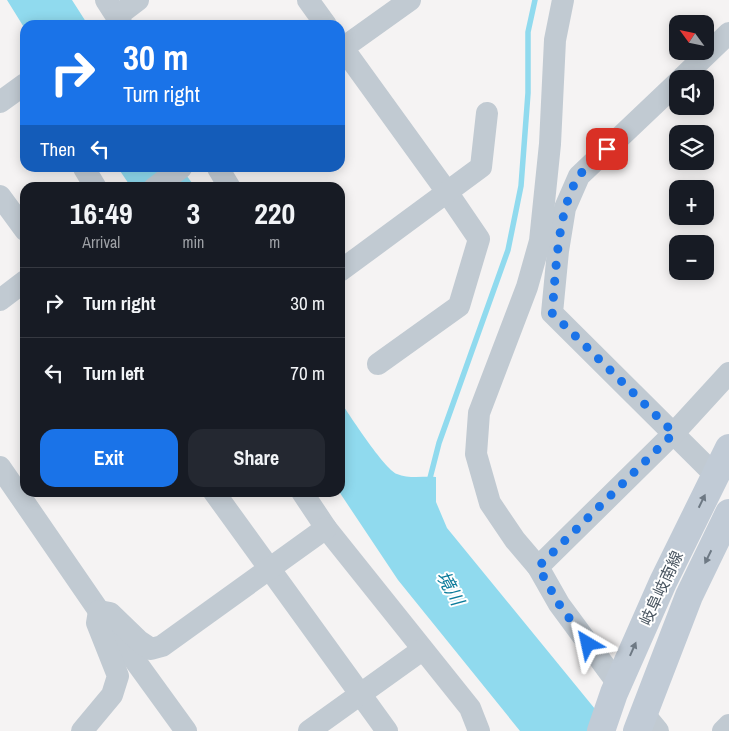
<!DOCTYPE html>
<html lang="en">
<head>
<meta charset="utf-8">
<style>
	:root { --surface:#171b24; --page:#242831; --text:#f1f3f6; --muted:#9ea1a6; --line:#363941; --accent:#1a73e8 }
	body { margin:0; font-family:"Archivo Narrow","Noto Sans JP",sans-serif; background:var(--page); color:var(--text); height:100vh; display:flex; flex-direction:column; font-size:19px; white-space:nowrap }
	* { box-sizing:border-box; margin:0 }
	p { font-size:16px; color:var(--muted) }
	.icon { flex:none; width:28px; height:28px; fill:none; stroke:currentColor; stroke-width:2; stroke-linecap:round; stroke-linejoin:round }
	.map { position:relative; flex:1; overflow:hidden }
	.side { position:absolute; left:20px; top:182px; width:325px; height:315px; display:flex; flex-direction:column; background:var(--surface); border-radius:15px; box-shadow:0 2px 12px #0003 }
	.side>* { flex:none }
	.top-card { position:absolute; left:20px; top:20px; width:325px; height:152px; border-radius:15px; box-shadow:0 2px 12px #0003; background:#1a73e8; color:#fff; overflow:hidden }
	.needle { width:32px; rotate:303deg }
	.controls { position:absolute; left:669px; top:15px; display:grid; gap:10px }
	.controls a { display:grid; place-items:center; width:45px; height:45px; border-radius:10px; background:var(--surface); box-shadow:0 2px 12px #0003; font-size:25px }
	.pin { position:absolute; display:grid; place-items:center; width:42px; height:42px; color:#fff; margin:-21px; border-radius:10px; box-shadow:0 2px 8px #0006 }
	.me { position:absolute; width:55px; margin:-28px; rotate:324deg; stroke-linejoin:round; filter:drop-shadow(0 0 4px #0008) }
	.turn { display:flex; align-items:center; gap:18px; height:105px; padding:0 20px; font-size:22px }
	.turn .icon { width:65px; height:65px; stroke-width:2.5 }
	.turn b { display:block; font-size:35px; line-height:42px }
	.then { display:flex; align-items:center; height:48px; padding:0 20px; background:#0003; gap:10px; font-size:19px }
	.eta { display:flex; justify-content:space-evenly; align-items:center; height:85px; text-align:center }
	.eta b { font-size:30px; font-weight:800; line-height:35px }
	.primary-button { display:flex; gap:10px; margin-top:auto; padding:10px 20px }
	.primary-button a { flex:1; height:58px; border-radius:15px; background:var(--accent); color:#fff; font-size:20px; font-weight:800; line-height:58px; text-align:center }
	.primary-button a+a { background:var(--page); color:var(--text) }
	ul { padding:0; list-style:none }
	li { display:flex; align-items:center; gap:15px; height:70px; padding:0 20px; border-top:1px solid var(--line) }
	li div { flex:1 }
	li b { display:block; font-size:19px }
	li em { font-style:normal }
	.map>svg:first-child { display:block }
</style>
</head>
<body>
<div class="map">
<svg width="729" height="731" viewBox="0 0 729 731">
	<rect width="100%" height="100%" fill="#f5f3f3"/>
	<!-- water -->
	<g fill="#90daee">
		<path d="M7,0H72L88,25H25V29Z"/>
		<path d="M118,168H181L195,187H131Z"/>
		<path d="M340,401C349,414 384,469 397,474C408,479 424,476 436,477V502L447,528L613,731H520L398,580L340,493Z"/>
	</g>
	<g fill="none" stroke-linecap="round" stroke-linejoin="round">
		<!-- stream -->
		<path stroke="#90daee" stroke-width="5.5" d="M429,482L439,443L508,250L521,186L528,93V32L535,0"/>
		<!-- street -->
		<g stroke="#c1cad2" stroke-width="22">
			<path d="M106,0L122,25"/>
			<path d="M308,0L326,25"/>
			<path d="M117,16L138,0"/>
			<path d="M340,44L447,192L479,239L459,306L378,364"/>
			<path d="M340,50L410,0"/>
			<path d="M681,79L729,33"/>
			<path d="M678,82L579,176L565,208L558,251L552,313L715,475"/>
			<path d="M0,102L25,84"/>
			<path d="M84,168L96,188"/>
			<path d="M218,168L230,188"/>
			<path d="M154,188L181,168"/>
			<path d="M0,196L25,230"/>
			<path d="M340,271L481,167L487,113"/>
			<path d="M0,300L25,281"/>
			<path d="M0,467L99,611L186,731"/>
			<path d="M214,492L387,731"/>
			<path d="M302,492L326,528L470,708L479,731"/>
			<path d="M538,567L515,540L490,503L476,454L479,413L527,287L540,241L550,144L555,40L563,0"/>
			<path d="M618,684L559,604L538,567L674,433L729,373"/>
			<path d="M644,714L658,731"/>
			<path d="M82,731L112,695L118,676L97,623L99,611L110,613L139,641L151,649L162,646L326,528"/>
			<path d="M309,731L422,650"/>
			<path d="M723,731L729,725"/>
		</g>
		<!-- secondary -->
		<g stroke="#c1cbd6" stroke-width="28">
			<path d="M601,731L614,693L663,582L729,448"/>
			<path d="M637,731L689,596L729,513"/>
		</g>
	</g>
	<!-- one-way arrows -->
	<defs><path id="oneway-solid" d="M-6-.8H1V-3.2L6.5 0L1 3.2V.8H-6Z" transform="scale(1.25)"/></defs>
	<g fill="#6e7984">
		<use href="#oneway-solid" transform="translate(702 501) rotate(-64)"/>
		<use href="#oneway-solid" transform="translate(708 557) rotate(116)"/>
		<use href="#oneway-solid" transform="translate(633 649) rotate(-66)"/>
	</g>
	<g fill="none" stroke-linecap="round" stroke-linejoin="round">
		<!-- route -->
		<path stroke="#1a73e8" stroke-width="9" stroke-dasharray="0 16.2" d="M588,644L559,604L538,567L674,433L552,313C556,274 557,209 579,176C586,166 599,158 607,149"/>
	</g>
	<g text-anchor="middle" stroke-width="4" stroke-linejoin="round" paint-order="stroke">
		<!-- street labels -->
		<g font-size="16" fill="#4a5661" stroke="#fff">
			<text transform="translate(661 588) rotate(-65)" y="6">岐阜岐南線</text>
		</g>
		<!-- water labels -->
		<g font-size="18" font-style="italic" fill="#0c7c9b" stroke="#fff">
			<text transform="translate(450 588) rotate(61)" y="6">境川</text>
		</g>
	</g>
</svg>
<div class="controls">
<a><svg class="needle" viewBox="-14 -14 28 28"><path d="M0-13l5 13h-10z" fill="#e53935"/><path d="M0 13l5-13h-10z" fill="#9ea1a6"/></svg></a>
<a><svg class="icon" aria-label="sound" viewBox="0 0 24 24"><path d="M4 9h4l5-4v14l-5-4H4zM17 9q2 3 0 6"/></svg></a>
<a><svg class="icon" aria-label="layers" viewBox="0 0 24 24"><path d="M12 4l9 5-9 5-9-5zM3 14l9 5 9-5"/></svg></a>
<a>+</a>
<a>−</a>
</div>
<div class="pin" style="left:607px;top:149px;background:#d93025"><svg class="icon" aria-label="arrive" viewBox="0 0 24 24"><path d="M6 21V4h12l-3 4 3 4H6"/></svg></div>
<svg class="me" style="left:588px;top:644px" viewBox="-20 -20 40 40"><path d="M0-17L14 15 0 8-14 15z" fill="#1a73e8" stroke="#fff" stroke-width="4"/></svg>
<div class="top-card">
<div class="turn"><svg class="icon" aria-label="right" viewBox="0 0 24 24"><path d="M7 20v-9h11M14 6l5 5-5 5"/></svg><div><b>30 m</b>Turn right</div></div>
<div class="then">Then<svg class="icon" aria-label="left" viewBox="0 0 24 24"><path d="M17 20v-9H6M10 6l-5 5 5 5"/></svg></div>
</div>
<section class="side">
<div class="eta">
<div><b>16:49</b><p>Arrival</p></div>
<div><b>3</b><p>min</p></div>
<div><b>220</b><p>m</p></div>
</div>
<ul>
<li><svg class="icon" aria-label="right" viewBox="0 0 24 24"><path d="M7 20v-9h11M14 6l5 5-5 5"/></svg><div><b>Turn right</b></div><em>30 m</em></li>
<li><svg class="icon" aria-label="left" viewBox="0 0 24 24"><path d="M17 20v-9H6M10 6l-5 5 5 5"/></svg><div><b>Turn left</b></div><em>70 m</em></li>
</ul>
<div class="primary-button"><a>Exit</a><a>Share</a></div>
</section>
</div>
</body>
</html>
